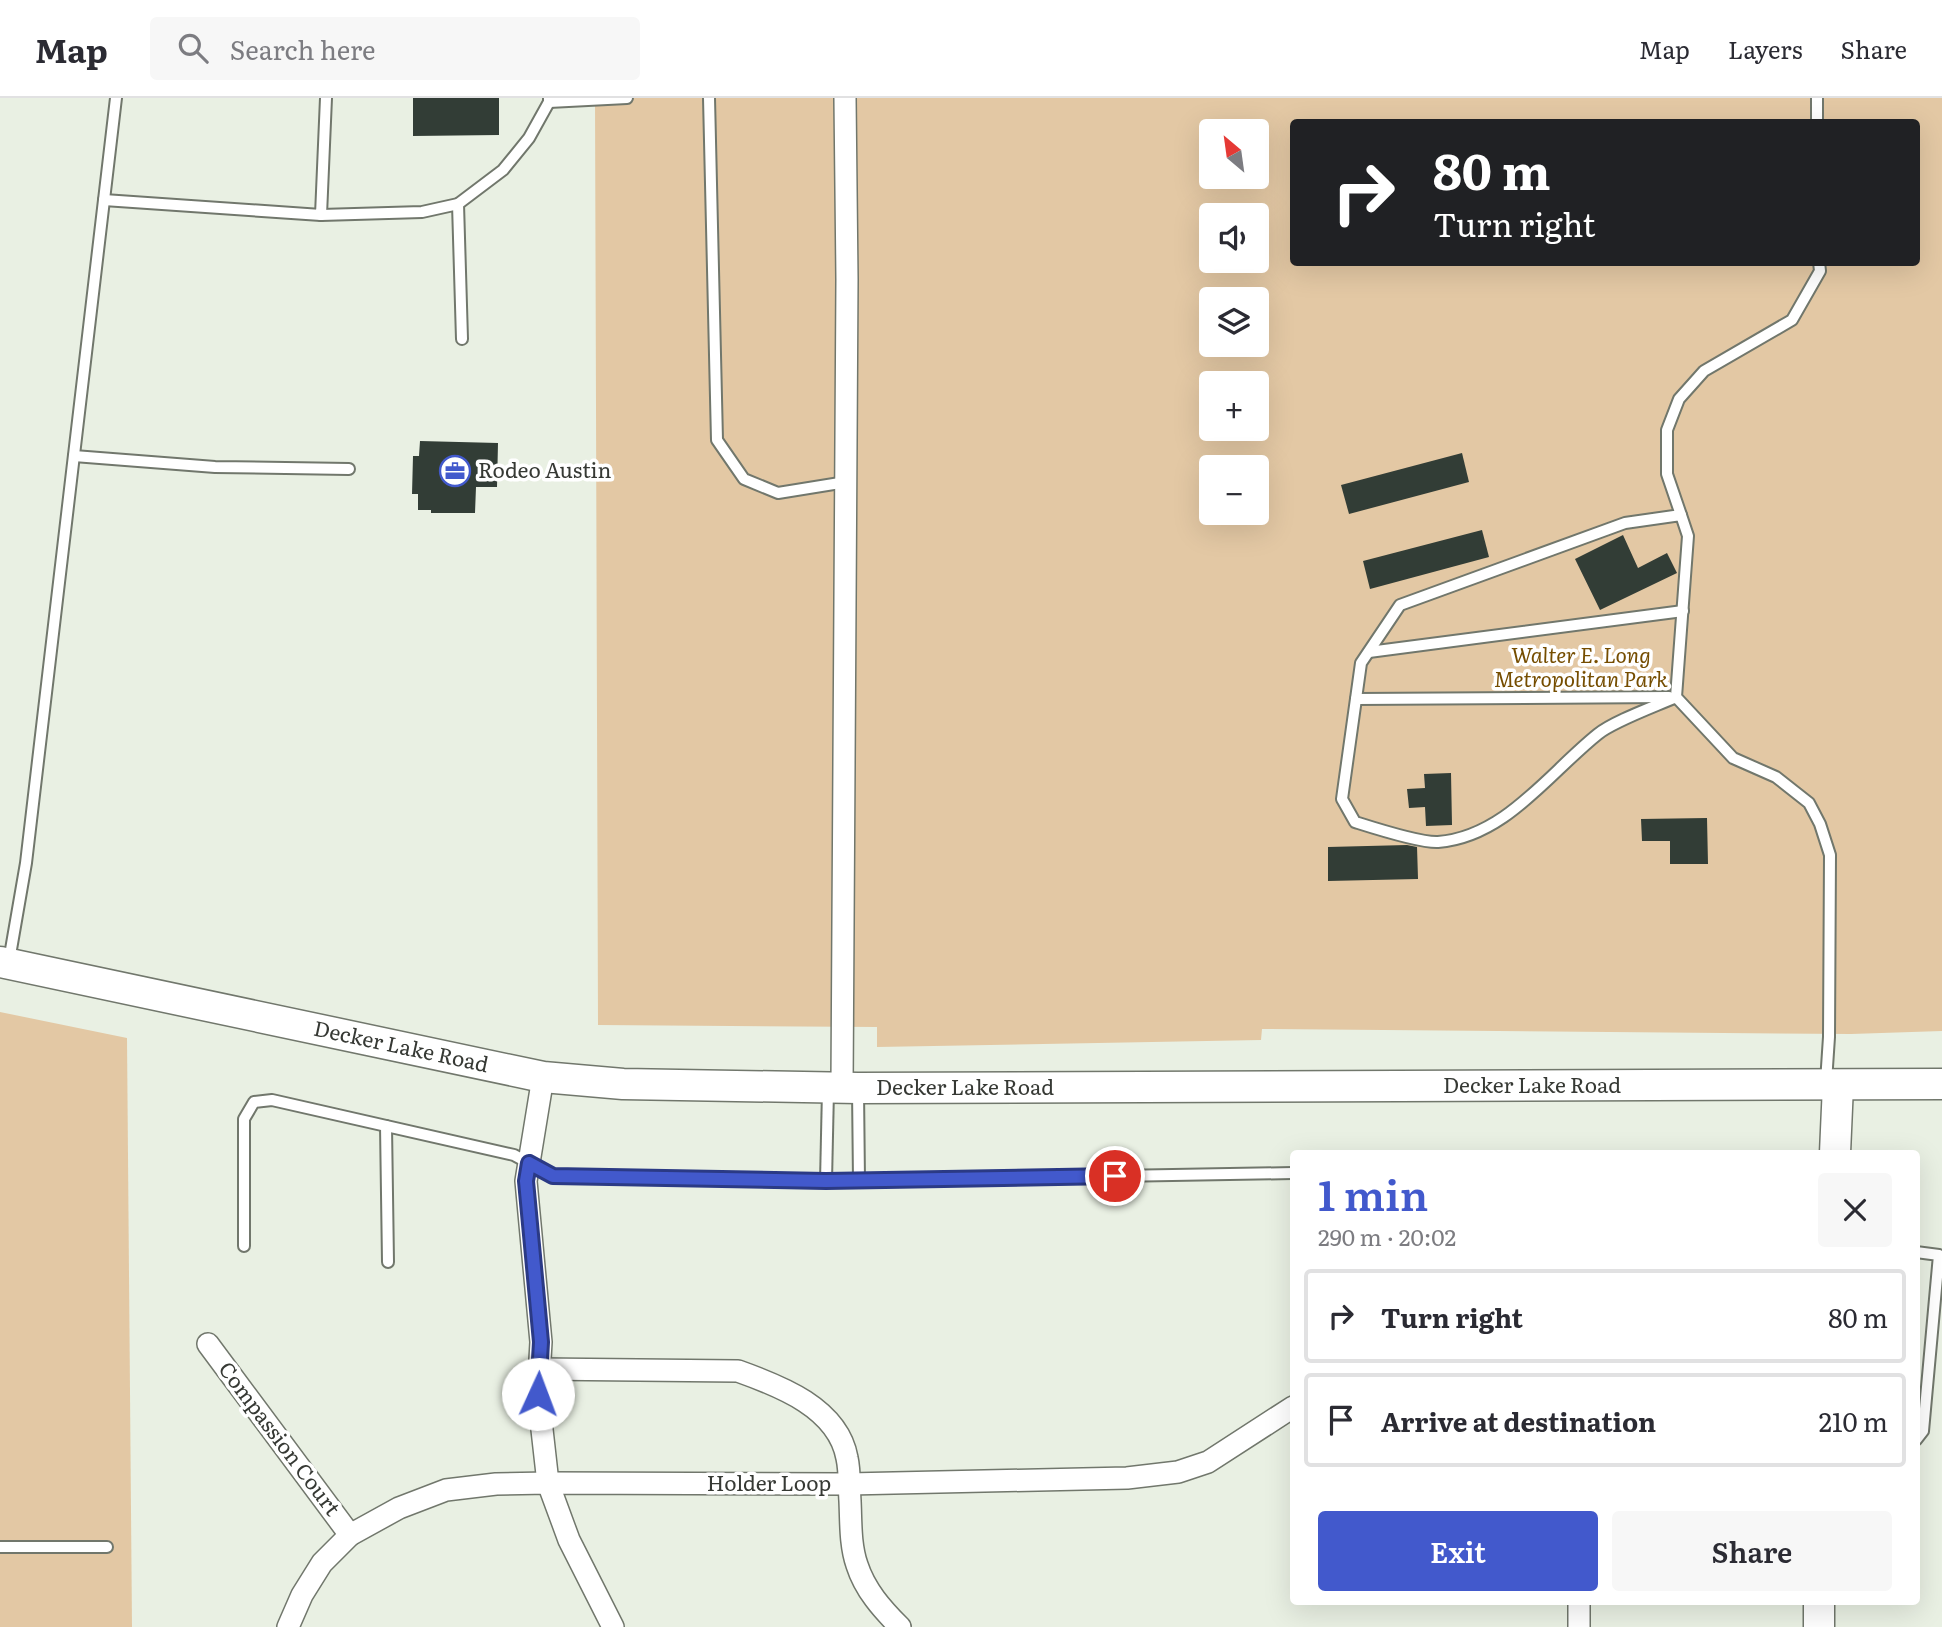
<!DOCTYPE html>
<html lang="en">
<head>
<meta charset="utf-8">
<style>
	:root { --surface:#fff; --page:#f7f7f7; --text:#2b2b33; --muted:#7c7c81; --line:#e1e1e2; --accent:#4259cc }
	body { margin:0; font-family:Literata,serif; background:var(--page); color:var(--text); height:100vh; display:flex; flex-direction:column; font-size:26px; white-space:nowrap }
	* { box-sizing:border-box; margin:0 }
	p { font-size:23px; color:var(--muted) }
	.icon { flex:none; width:38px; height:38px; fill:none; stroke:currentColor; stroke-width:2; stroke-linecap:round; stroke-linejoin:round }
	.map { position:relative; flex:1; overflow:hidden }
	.panel { position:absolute; left:1290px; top:1052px; width:630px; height:455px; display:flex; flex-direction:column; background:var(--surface); border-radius:7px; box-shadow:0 7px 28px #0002 }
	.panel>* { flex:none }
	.top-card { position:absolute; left:1290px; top:21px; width:630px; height:147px; border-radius:7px; box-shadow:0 7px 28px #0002; background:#202124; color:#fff; overflow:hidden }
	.needle { width:46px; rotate:331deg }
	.tools { position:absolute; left:1199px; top:21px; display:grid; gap:14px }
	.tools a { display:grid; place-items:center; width:70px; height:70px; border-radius:7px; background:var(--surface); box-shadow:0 7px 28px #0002; font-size:35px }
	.pin { position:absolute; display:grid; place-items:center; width:60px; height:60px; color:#fff; margin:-30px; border:4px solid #fff; border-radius:50%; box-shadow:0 2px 7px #0007 }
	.me { position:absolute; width:77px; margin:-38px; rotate:2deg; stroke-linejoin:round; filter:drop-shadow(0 0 5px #0008) }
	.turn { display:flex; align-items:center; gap:24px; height:147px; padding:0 28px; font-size:32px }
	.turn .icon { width:91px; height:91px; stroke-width:2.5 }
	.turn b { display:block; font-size:49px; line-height:60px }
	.round { display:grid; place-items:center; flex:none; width:74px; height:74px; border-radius:7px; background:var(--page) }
	.summary { display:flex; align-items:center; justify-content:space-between; height:119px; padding:0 28px }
	h1 { font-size:42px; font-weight:600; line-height:52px; color:var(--accent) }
	.button { display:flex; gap:14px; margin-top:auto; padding:14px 28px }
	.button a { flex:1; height:80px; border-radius:7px; background:var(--accent); color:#fff; font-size:28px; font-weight:600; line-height:80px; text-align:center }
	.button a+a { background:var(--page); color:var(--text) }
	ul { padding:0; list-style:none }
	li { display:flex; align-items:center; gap:21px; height:94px; margin:0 14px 10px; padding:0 14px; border:4px solid var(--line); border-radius:7px }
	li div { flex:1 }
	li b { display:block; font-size:26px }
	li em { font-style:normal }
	header { display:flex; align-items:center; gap:42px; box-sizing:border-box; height:98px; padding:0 35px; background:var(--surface); border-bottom:2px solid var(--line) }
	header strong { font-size:33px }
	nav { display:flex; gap:38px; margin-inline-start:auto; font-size:24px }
	.search { width:490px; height:63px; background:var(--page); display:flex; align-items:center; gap:18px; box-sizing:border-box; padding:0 24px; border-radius:7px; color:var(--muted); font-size:26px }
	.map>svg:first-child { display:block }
</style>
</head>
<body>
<header>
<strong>Map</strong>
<div class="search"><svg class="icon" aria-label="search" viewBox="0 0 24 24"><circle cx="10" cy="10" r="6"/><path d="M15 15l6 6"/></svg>Search here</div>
<nav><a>Map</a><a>Layers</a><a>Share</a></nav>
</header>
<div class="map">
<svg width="1942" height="1529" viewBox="0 0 1942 1529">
	<rect width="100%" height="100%" fill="#e9f0e3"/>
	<!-- green -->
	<g fill="#e3c8a4" fill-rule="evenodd">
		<path d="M595,0H1942V933L1851,936L1262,931L1261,942L877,949V929L598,927ZM1293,24H1916V164H1293ZM1211,33H1256V79H1211ZM1211,117H1256V163H1211ZM1211,201H1256V247H1211ZM1211,285H1256V331H1211ZM1211,369H1256V415H1211Z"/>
		<path d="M0,914L127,940L132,1529H0Z"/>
	</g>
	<!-- building -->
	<g fill="#323d36">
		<path d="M413,0H499V37L413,38Z"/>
		<path d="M420,343L498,345L497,389H476L475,415H431V412H418V396H412L413,358H419Z"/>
		<path d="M1462,355L1469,384L1349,416L1341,387Z"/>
		<path d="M1482,432L1489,459L1370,491L1363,463Z"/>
		<path d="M1623,437L1638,470L1667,455L1677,475L1600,512L1575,461Z"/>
		<path d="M1451,675L1452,727L1426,728L1425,709L1409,710L1407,691L1425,690L1424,676Z"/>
		<path d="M1707,720L1708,766H1670V743H1642L1641,721Z"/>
		<path d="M1407,747L1417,749L1418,781L1328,783V749Z"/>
	</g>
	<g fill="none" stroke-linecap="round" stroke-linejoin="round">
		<!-- lane casing -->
		<g stroke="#71776c" stroke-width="14">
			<g id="lane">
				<path d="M549,0V4L627,0"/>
				<path d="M709,0L717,342L744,381L778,395L846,384"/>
				<path d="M1817,0V24"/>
				<path d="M104,102L321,117L326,0"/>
				<path d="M458,106L462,241"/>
				<path d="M321,117L422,114L458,106L503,72L529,40L549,4"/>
				<path d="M74,358L215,369L349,371"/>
				<path d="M1681,417L1667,376V332L1679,301L1704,273L1792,222L1820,173L1819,164"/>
				<path d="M1369,554L1683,513"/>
				<path d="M1676,599C1656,608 1614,623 1598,636C1549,675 1505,739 1438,744C1420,745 1374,730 1355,724L1342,701L1361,565L1400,507L1625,425L1681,417L1688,438L1676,599L1733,660L1776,679L1809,705L1820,726L1830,757L1829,939L1826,984"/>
				<path d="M1356,601L1669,599"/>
				<path d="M9,863L26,765L116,0"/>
				<path d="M858,992L859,1083"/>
				<path d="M386,1028L388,1164"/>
				<path d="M826,1083L828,992"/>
				<path d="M244,1148V1021L254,1004L272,1002L514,1057L553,1078L826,1083L1293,1075"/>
				<path d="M1916,1154L1939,1157L1923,1333L1916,1342"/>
				<path d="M0,1449H107"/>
			</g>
		</g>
		<!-- street casing -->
		<g stroke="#71776c" stroke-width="24">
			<g id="street">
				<path d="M543,979L526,1083L541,1244L538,1296L548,1385L569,1442L613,1529"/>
				<path d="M842,988L847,181L845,0"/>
				<path d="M208,1246L350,1437"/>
				<path d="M538,1271L738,1273C780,1288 838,1310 847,1360C850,1373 849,1389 850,1403C851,1424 850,1447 857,1467C865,1492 882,1511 900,1529"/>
				<path d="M288,1529L302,1497L322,1465L350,1437L399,1410L446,1392L496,1386L548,1385L849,1386L1127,1380L1178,1374L1208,1364L1293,1309"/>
				<path d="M1579,1529V1503"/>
			</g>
		</g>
		<!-- secondary casing -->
		<g stroke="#71776c" stroke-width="33">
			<g id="secondary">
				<path d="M0,864L543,979L623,986L858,990L1942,986"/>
				<path d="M1835,1055L1838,987"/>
				<path d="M1819,1503V1529"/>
			</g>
		</g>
		<!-- lane -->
		<use href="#lane" stroke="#fff" stroke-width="10"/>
		<!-- street -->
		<use href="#street" stroke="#fff" stroke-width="21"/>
		<!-- secondary -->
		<use href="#secondary" stroke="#fff" stroke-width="30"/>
	</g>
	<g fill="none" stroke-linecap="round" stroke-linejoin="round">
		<!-- route casing -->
		<g stroke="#2b3a85" stroke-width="18">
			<path id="route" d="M538,1296L541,1244L526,1083L529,1065L553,1078L826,1083L1115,1078"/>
		</g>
		<!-- route -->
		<use href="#route" stroke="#4259cc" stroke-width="12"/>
	</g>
	<!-- icons -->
	<defs>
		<g id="office-ring" transform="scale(1.575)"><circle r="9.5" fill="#fff" stroke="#4259cc" stroke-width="1.5"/><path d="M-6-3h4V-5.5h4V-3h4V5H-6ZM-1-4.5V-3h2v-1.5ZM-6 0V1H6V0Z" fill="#4259cc"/></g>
	</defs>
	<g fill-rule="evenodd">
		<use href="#office-ring" x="455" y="373"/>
	</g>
	<g text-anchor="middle" stroke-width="7" stroke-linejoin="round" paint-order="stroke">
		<!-- poi labels -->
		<g font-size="21" fill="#363934" stroke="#fff" text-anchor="start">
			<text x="478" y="380">Rodeo Austin</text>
		</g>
		<!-- park labels -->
		<g font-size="21" font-style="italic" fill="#754d00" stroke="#fff">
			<text x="1581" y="565">Walter E. Long<tspan x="1581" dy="24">Metropolitan Park</tspan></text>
		</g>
		<!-- street labels -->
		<g font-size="21" fill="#363934" stroke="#fff">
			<text transform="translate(401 949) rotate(12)" y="7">Decker Lake Road</text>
			<text x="1532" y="995">Decker Lake Road</text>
			<text x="965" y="997">Decker Lake Road</text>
			<text transform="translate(279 1341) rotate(53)" y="7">Compassion Court</text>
			<text x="769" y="1393">Holder Loop</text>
		</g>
	</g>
</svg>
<div class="tools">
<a><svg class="needle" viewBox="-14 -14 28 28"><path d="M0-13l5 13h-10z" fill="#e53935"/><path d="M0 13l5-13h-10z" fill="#7c7c81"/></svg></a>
<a><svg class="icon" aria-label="sound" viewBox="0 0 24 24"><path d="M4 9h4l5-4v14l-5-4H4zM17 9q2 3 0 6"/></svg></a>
<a><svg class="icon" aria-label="layers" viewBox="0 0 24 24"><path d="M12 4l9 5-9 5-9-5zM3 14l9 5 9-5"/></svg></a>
<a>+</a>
<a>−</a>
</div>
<div class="pin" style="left:1115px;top:1078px;background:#d93025"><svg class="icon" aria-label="arrive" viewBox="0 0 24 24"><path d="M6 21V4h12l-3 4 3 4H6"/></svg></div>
<svg class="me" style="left:538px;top:1296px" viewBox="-20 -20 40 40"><circle r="19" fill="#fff"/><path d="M0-13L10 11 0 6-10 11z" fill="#4259cc"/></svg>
<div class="top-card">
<div class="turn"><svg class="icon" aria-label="right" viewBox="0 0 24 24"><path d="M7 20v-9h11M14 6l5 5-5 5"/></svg><div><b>80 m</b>Turn right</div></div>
</div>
<section class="panel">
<div class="summary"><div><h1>1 min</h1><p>290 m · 20:02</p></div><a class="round"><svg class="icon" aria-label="close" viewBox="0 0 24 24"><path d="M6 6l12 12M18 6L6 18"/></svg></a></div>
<ul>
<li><svg class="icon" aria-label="right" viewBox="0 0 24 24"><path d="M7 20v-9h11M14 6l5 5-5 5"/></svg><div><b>Turn right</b></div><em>80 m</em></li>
<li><svg class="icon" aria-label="arrive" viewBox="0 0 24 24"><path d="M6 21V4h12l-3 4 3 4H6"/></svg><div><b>Arrive at destination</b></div><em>210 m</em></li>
</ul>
<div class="button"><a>Exit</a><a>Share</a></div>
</section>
</div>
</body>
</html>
